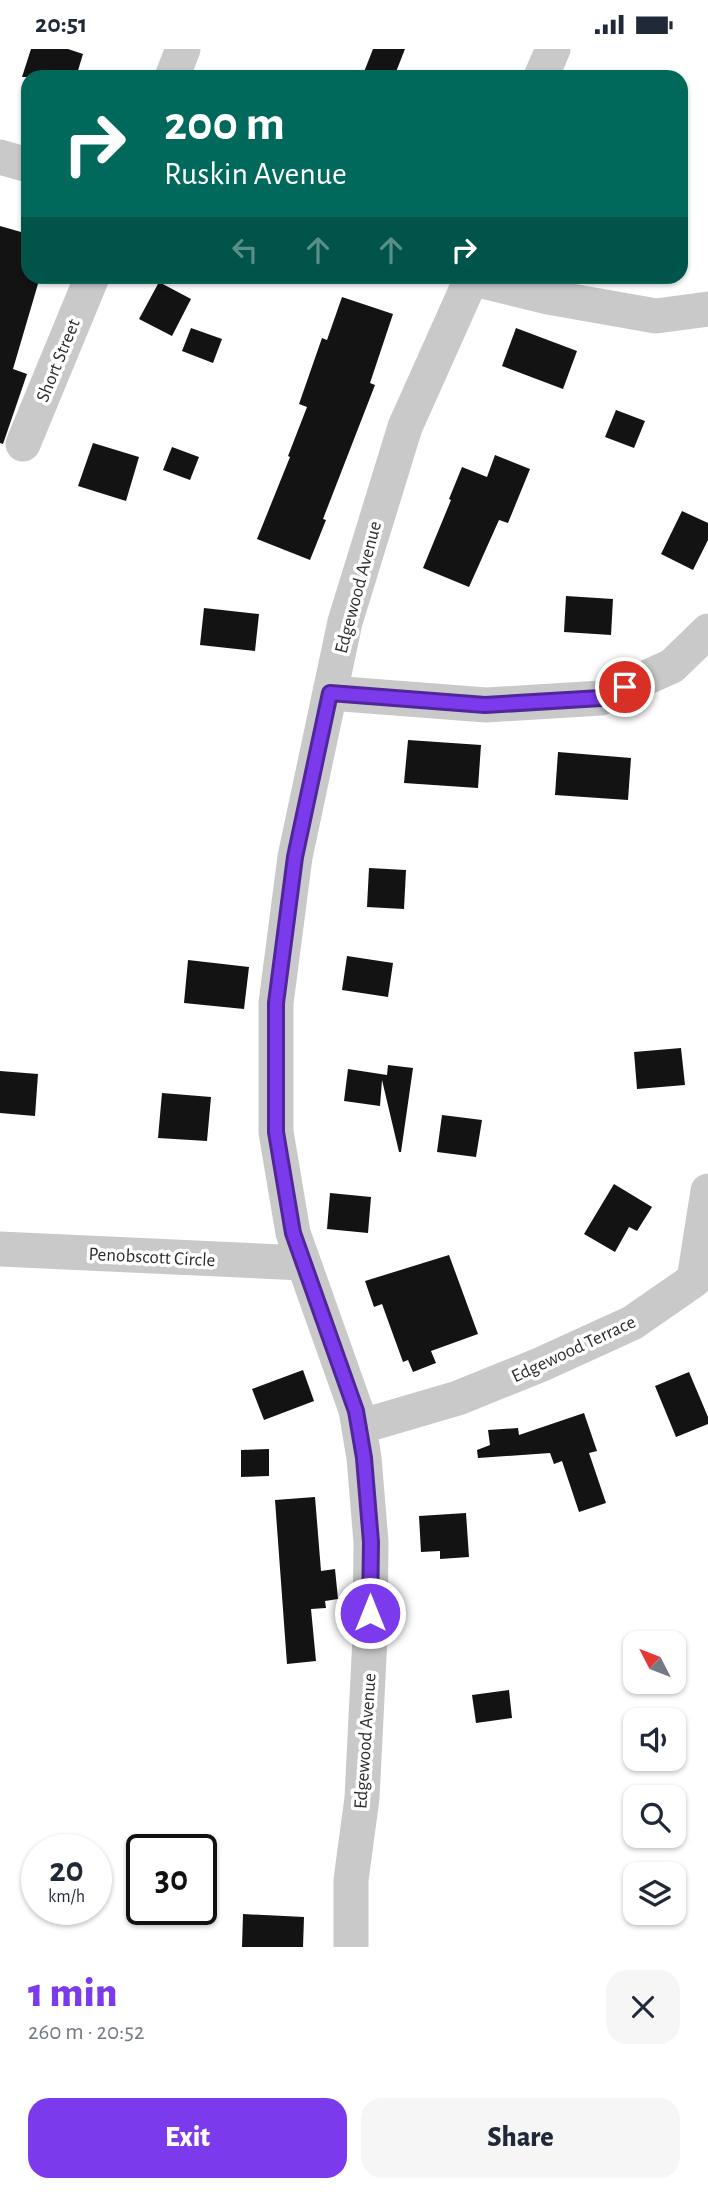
<!DOCTYPE html>
<html lang="en">
<head>
<meta charset="utf-8">
<style>
	:root { --surface:#fff; --page:#f6f6f7; --text:#1f2937; --muted:#747a83; --accent:#7c3aed }
	body { margin:0; font-family:"Alegreya Sans",sans-serif; background:var(--page); color:var(--text); height:100vh; display:flex; flex-direction:column; font-size:26px; white-space:nowrap }
	* { box-sizing:border-box; margin:0 }
	p { font-size:23px; color:var(--muted) }
	.icon { flex:none; width:38px; height:38px; fill:none; stroke:currentColor; stroke-width:2; stroke-linecap:round; stroke-linejoin:round }
	.map { position:relative; height:1898px; overflow:hidden }
	.drawer { display:flex; flex-direction:column; background:var(--surface); flex:1 }
	.drawer>* { flex:none }
	.banner { position:absolute; left:21px; top:21px; width:667px; height:214px; border-radius:21px; box-shadow:0 2px 5px #0004; background:#00695c; color:#fff; overflow:hidden }
	.needle { width:46px; rotate:312deg }
	.buttons { position:absolute; left:623px; top:1582px; display:grid; gap:14px }
	.buttons a { display:grid; place-items:center; width:63px; height:63px; border-radius:14px; background:var(--surface); box-shadow:0 2px 5px #0004; font-size:35px }
	.speed { position:absolute; left:21px; top:1785px; display:flex; gap:14px; font-size:35px; font-weight:700; text-align:center }
	.speed>* { display:grid; place-content:center; width:91px; height:91px; border-radius:50%; background:var(--surface); box-shadow:0 2px 5px #0004; line-height:1 }
	.speed small { font-size:18px; font-weight:400 }
	.speed .limit { border:4px solid #111; border-radius:10px; background:#fff; color:#111 }
	.pin { position:absolute; display:grid; place-items:center; width:60px; height:60px; color:#fff; margin:-30px; border:4px solid #fff; border-radius:50%; box-shadow:0 2px 7px #0007 }
	.me { position:absolute; width:77px; margin:-38px; rotate:0deg; stroke-linejoin:round; filter:drop-shadow(0 0 5px #0008) }
	.turn { display:flex; align-items:center; gap:24px; height:147px; padding:0 28px; font-size:32px }
	.turn .icon { width:91px; height:91px; stroke-width:2.5 }
	.turn b { display:block; font-size:49px; line-height:60px }
	.lanes { display:flex; align-items:center; height:66px; padding:0 28px; background:#0003; justify-content:center; gap:35px; direction:ltr }
	.lanes .off { opacity:.35 }
	.round { display:grid; place-items:center; flex:none; width:74px; height:74px; border-radius:21px; background:var(--page) }
	.head { display:flex; align-items:center; justify-content:space-between; height:119px; padding:0 28px }
	h1 { font-size:42px; font-weight:800; line-height:52px; color:var(--accent) }
	.action { display:flex; gap:14px; margin-top:auto; padding:14px 28px }
	.action a { flex:1; height:80px; border-radius:21px; background:var(--accent); color:#fff; font-size:28px; font-weight:800; line-height:80px; text-align:center }
	.action a+a { background:var(--page); color:var(--text) }
	.status { display:flex; justify-content:space-between; align-items:center; height:49px; padding:0 35px; background:var(--surface); direction:ltr }
	.status svg { height:19px; fill:currentColor }
	.map>svg:first-child { display:block }
</style>
</head>
<body>
<div class="status"><b>20:51</b><svg viewBox="0 0 49 12"><path d="M0 12V9h3v3zM5 12V6h3v6zM10 12V3h3v9zM15 12V0h3v12zM26 1h20v11H26zM47 4h2v5h-2z"/></svg></div>
<div class="map">
<svg width="708" height="1898" viewBox="0 0 708 1898">
	<rect width="100%" height="100%" fill="#fff"/>
	<!-- building -->
	<g fill="#131313">
		<path d="M31,0H68L83,5L76,28H22Z"/>
		<path d="M373,0H405L394,28H362Z"/>
		<path d="M0,177L28,185V228H40L13,320L27,325L3,395L0,394Z"/>
		<path d="M159,233L191,250L172,287L139,270Z"/>
		<path d="M342,248L393,265L370,334L375,336L323,470L326,471L310,511L257,490L290,408L288,407L307,358L299,355L322,289L327,291Z"/>
		<path d="M191,279L222,290L213,314L182,302Z"/>
		<path d="M516,279L577,302L563,340L502,317Z"/>
		<path d="M616,361L645,372L634,399L605,388Z"/>
		<path d="M93,394L139,408L126,452L78,437Z"/>
		<path d="M172,398L199,408L190,431L163,421Z"/>
		<path d="M495,406L530,420L508,474L499,471L469,538L423,519L451,451L449,450L462,418L487,428Z"/>
		<path d="M682,462L708,474V491L693,521L661,505Z"/>
		<path d="M566,547L613,550L611,586L564,583Z"/>
		<path d="M204,559L259,565L255,602L200,596Z"/>
		<path d="M408,691L481,696L478,739L404,734Z"/>
		<path d="M558,703L631,709L628,751L555,746Z"/>
		<path d="M369,819L406,821L404,860L367,858Z"/>
		<path d="M347,907L393,914L388,948L342,941Z"/>
		<path d="M188,911L249,918L244,960L184,954Z"/>
		<path d="M681,999L685,1036L637,1040L634,1003Z"/>
		<path d="M388,1016L413,1019L401,1103H399L382,1031L380,1057L344,1052L348,1020L387,1026Z"/>
		<path d="M0,1022L38,1025L35,1067L0,1064Z"/>
		<path d="M162,1044L211,1048L207,1092L158,1089Z"/>
		<path d="M442,1066L482,1071L476,1108L437,1103Z"/>
		<path d="M614,1135L652,1158L637,1182L629,1178L615,1203L584,1185Z"/>
		<path d="M330,1144L371,1148L368,1184L327,1180Z"/>
		<path d="M449,1206L478,1285L431,1302L436,1314L413,1323L408,1311L403,1313L382,1255L374,1258L365,1232Z"/>
		<path d="M303,1321L314,1352L264,1371L252,1340Z"/>
		<path d="M689,1323L708,1368V1375L676,1388L655,1337Z"/>
		<path d="M584,1364L597,1402L589,1404L606,1454L579,1463L562,1412L554,1415L550,1404L478,1409L477,1401L490,1396L488,1381L518,1379L519,1386Z"/>
		<path d="M269,1400V1427L241,1428V1401Z"/>
		<path d="M315,1448L321,1522L335,1520L338,1550L325,1552L326,1559L311,1560L316,1612L287,1615L275,1451Z"/>
		<path d="M466,1464L469,1508L440,1510V1502L421,1503L419,1467Z"/>
		<path d="M509,1641L512,1669L476,1674L472,1646Z"/>
		<path d="M243,1865L304,1868L303,1898H242Z"/>
	</g>
	<g fill="none" stroke-linecap="round" stroke-linejoin="round">
		<!-- minor -->
		<g stroke="#c9c9c9" stroke-width="35">
			<path d="M172,28L183,0"/>
			<path d="M541,28L553,0"/>
			<path d="M0,108L28,116"/>
			<path d="M466,228L548,248L656,267L708,260"/>
			<path d="M23,395L92,228"/>
			<path d="M330,644L486,656L601,649L672,617L708,582"/>
			<path d="M0,1200L303,1214"/>
			<path d="M359,1378L458,1349L542,1315L632,1274L694,1231L708,1142"/>
			<path d="M351,1898V1831L362,1749L370,1588L371,1493L364,1409L356,1361L293,1184L276,1083V954L295,808L345,573L405,378L472,228"/>
		</g>
	</g>
	<g fill="none" stroke-linecap="round" stroke-linejoin="round">
		<!-- route casing -->
		<g stroke="#51269a" stroke-width="18">
			<path id="route" d="M370,1564L371,1493L364,1409L356,1362L293,1184L276,1083V954L295,808L330,644L485,656L601,649L625,638"/>
		</g>
		<!-- route -->
		<use href="#route" stroke="#7c3aed" stroke-width="12"/>
	</g>
	<g text-anchor="middle" stroke-width="7" stroke-linejoin="round" paint-order="stroke">
		<!-- street labels -->
		<g font-size="19" fill="#2c2c2c" stroke="#fff">
			<text transform="translate(57 311) rotate(-68)" y="7">Short Street</text>
			<text transform="translate(357 538) rotate(-75)" y="7">Edgewood Avenue</text>
			<text transform="translate(152 1207) rotate(3)" y="7">Penobscott Circle</text>
			<text transform="translate(573 1299) rotate(-25)" y="7">Edgewood Terrace</text>
			<text transform="translate(364 1692) rotate(-86)" y="7">Edgewood Avenue</text>
		</g>
	</g>
</svg>
<div class="buttons">
<a><svg class="needle" viewBox="-14 -14 28 28"><path d="M0-13l5 13h-10z" fill="#e53935"/><path d="M0 13l5-13h-10z" fill="#747a83"/></svg></a>
<a><svg class="icon" aria-label="sound" viewBox="0 0 24 24"><path d="M4 9h4l5-4v14l-5-4H4zM17 9q2 3 0 6"/></svg></a>
<a><svg class="icon" aria-label="search" viewBox="0 0 24 24"><circle cx="10" cy="10" r="6"/><path d="M15 15l6 6"/></svg></a>
<a><svg class="icon" aria-label="layers" viewBox="0 0 24 24"><path d="M12 4l9 5-9 5-9-5zM3 14l9 5 9-5"/></svg></a>
</div>
<div class="speed"><div>20<small>km/h</small></div><div class="limit">30</div></div>
<div class="pin" style="left:625px;top:638px;background:#d93025"><svg class="icon" aria-label="arrive" viewBox="0 0 24 24"><path d="M6 21V4h12l-3 4 3 4H6"/></svg></div>
<svg class="me" style="left:370px;top:1564px" viewBox="-20 -20 40 40"><circle r="17" fill="#7c3aed" stroke="#fff" stroke-width="3"/><path d="M0-11L8 9 0 5-8 9z" fill="#fff"/></svg>
<div class="banner">
<div class="turn"><svg class="icon" aria-label="right" viewBox="0 0 24 24"><path d="M7 20v-9h11M14 6l5 5-5 5"/></svg><div><b>200 m</b>Ruskin Avenue</div></div>
<div class="lanes"><svg class="icon off" aria-label="left" viewBox="0 0 24 24"><path d="M17 20v-9H6M10 6l-5 5 5 5"/></svg><svg class="icon off" aria-label="ahead" viewBox="0 0 24 24"><path d="M12 20V5M6 11l6-6 6 6"/></svg><svg class="icon off" aria-label="ahead" viewBox="0 0 24 24"><path d="M12 20V5M6 11l6-6 6 6"/></svg><svg class="icon" aria-label="right" viewBox="0 0 24 24"><path d="M7 20v-9h11M14 6l5 5-5 5"/></svg></div>
</div>
</div>
<section class="drawer">
<div class="head"><div><h1>1 min</h1><p>260 m · 20:52</p></div><a class="round"><svg class="icon" aria-label="close" viewBox="0 0 24 24"><path d="M6 6l12 12M18 6L6 18"/></svg></a></div>
<div class="action"><a>Exit</a><a>Share</a></div>
</section>
</body>
</html>
